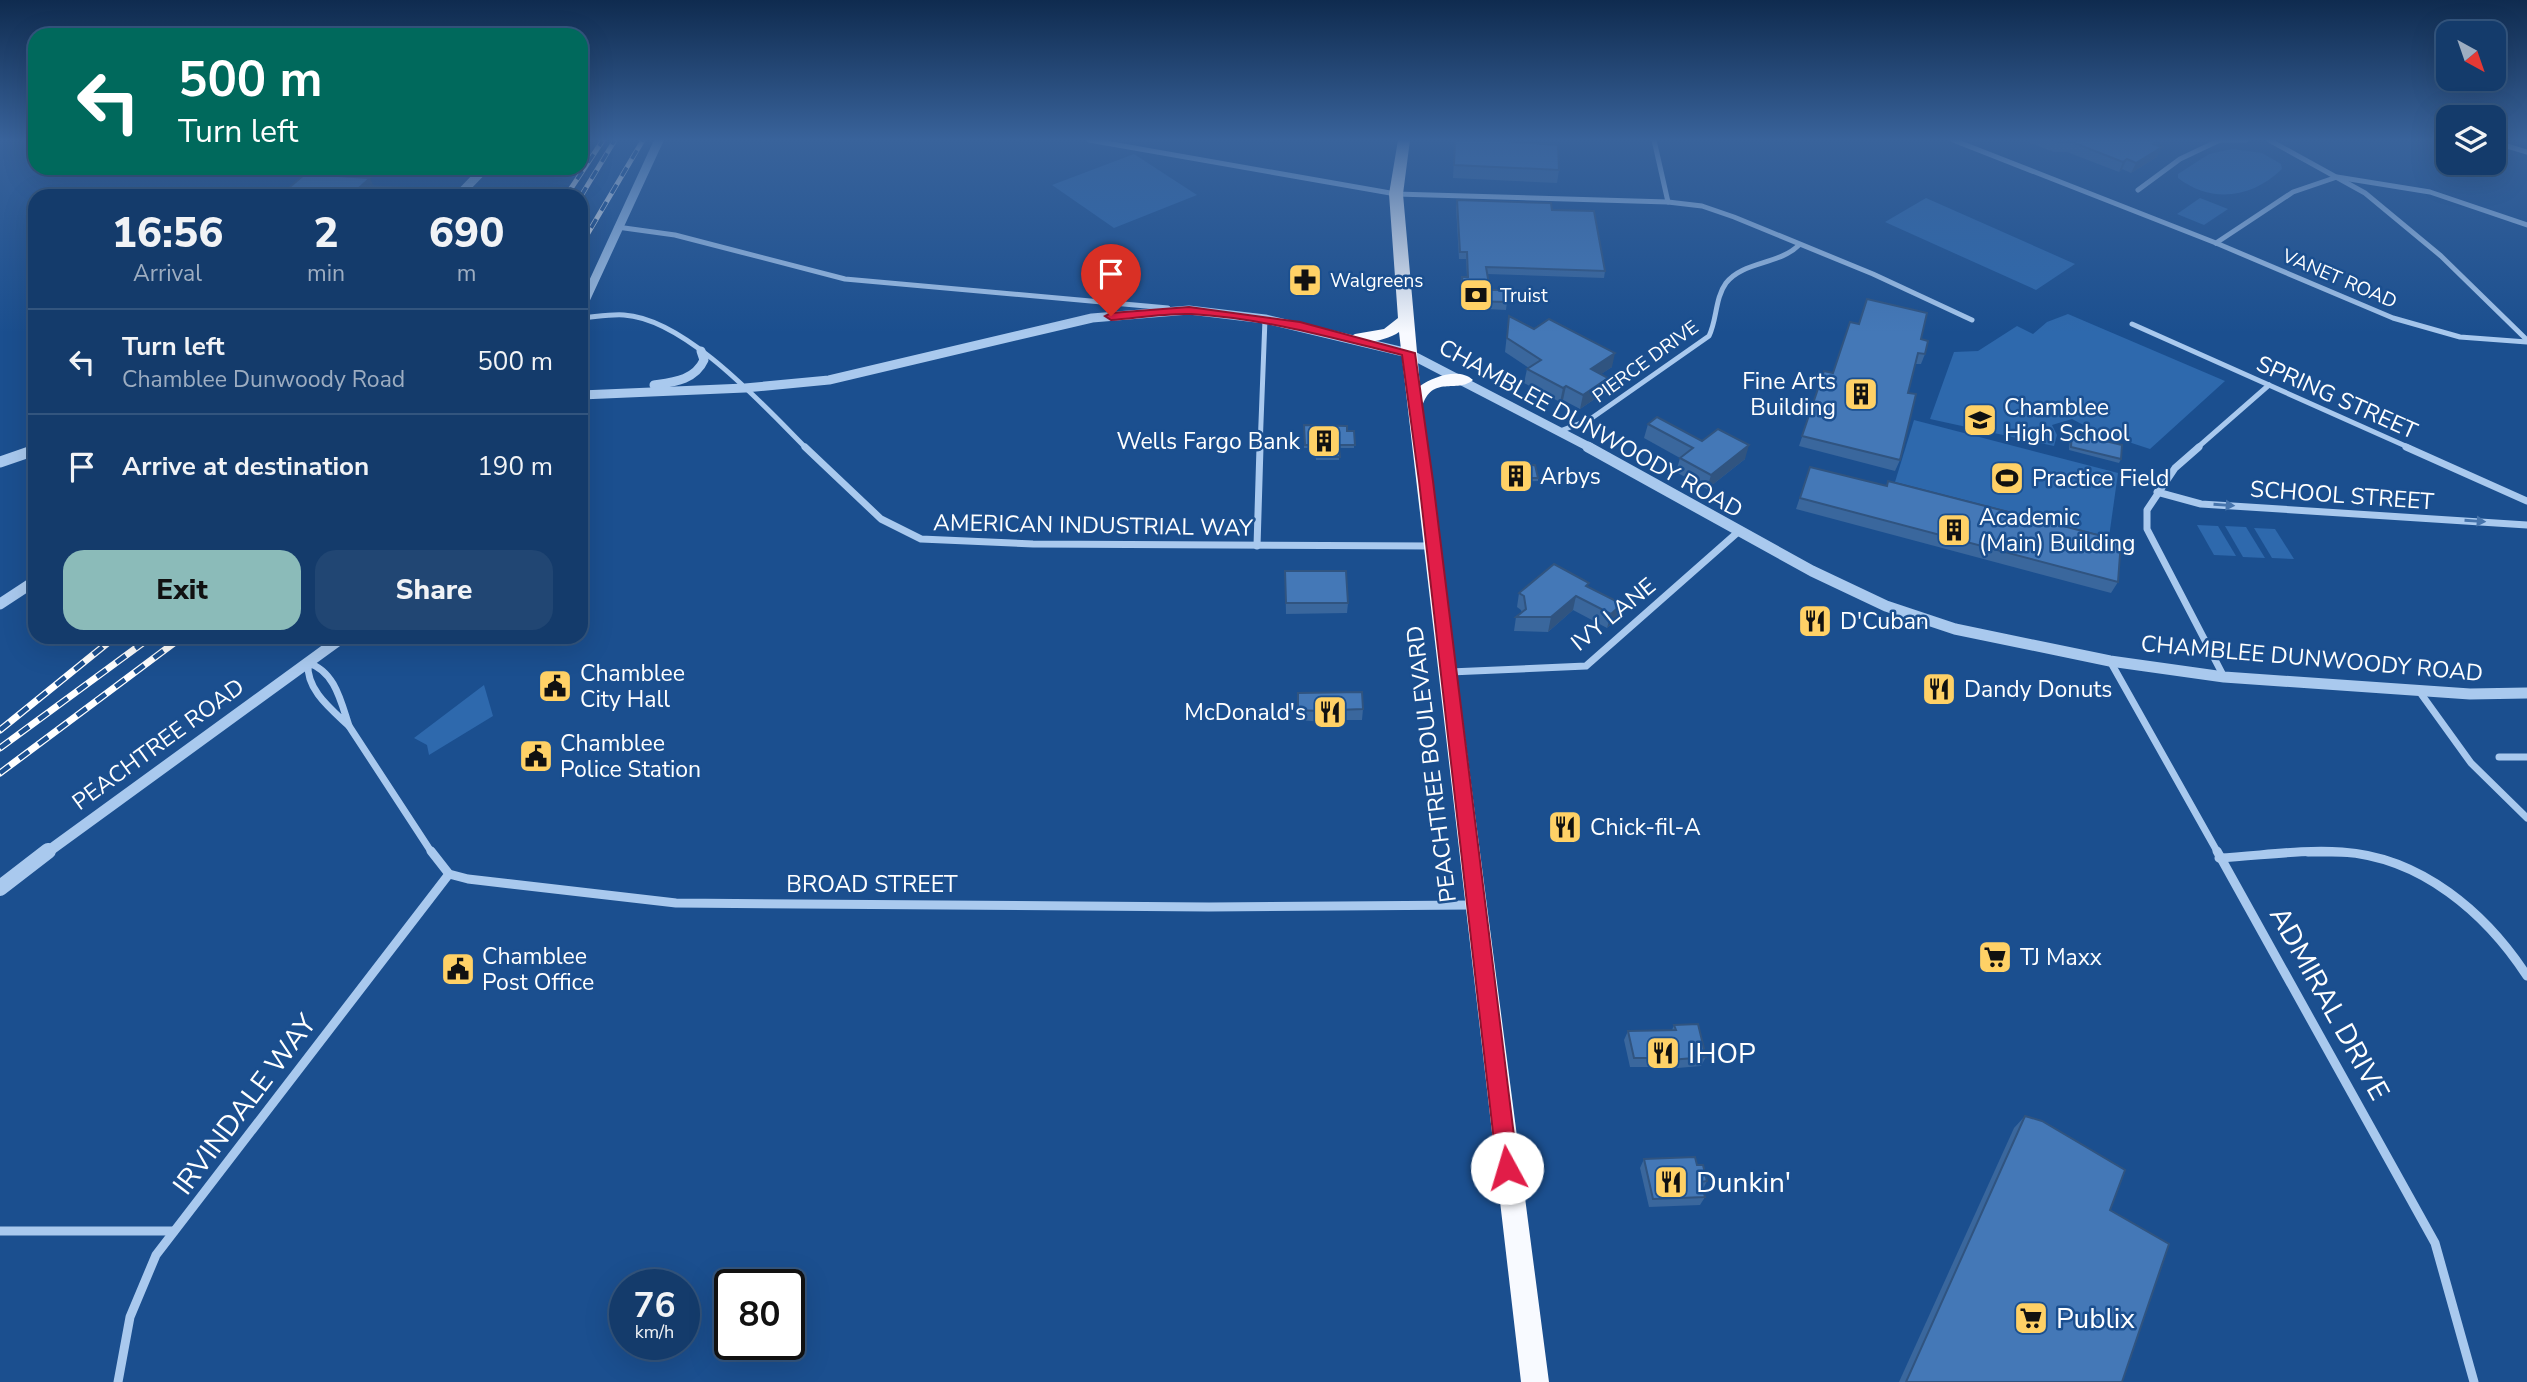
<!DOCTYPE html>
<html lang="en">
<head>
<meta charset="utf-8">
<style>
	:root { --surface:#143b6b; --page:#214673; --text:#f1f3f6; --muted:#9dadc1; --line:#33557e; --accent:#8bbbb9 }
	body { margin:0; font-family:"Nunito Sans",sans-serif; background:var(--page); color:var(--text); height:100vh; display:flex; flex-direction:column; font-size:26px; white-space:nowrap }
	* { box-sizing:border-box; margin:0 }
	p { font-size:23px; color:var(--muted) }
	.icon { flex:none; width:38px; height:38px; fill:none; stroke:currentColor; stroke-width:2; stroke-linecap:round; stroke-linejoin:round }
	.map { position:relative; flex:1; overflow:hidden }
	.details { position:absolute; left:28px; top:189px; width:560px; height:455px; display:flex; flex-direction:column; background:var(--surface); border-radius:21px; box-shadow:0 7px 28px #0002,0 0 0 2px var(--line) }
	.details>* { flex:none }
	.hud { position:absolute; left:28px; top:28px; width:560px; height:147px; border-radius:21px; box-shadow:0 7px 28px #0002,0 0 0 2px var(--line); background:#00695c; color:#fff; overflow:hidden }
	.needle { width:46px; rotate:140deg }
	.controls { position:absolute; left:2436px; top:21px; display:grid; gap:14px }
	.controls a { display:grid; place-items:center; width:70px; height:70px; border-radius:14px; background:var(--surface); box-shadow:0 7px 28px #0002,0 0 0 2px var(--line); font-size:35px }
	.speed { position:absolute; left:609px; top:1269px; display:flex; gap:14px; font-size:35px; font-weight:700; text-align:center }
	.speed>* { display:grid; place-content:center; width:91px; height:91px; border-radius:50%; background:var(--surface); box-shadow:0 7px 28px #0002,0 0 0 2px var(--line); line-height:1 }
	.speed small { font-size:18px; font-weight:400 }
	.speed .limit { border:4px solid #111; border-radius:10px; background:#fff; color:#111 }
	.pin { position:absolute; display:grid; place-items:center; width:60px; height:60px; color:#fff; margin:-72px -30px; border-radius:50% 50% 50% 0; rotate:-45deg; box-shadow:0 0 7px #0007 }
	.pin .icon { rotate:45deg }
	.me { position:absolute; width:77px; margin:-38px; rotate:354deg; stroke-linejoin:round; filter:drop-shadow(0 0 5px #0008) }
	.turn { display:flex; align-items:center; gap:24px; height:147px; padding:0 35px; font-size:32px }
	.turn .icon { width:91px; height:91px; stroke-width:2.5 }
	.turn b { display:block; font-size:49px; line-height:60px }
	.eta { display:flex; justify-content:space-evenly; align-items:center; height:119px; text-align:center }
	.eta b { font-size:42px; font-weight:800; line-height:49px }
	.primary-button { display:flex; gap:14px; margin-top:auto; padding:14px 35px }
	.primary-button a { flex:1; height:80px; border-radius:21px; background:var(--accent); color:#111; font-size:28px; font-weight:800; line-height:80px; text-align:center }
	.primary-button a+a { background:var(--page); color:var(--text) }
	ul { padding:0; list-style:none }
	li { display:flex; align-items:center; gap:21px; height:105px; padding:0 35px; border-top:2px solid var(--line) }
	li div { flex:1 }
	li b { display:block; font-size:26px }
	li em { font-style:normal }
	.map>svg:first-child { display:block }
</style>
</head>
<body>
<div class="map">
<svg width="2527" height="1382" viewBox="0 0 2527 1382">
	<rect width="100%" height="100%" fill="#1b4f8f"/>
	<!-- green -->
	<g fill="#2e69ad">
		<path d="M2232,149L2262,153L2281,164L2282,169C2252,198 2212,204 2178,178V174L2209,154Z"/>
		<path d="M1134,154L1197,195L1114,228L1052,185Z"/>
		<path d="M1926,198L2075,264L2036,290L1885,222Z"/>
		<path d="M2200,198L2228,209L2204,225L2177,214Z"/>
		<path d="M2068,314L2225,381L2150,449L2095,431L2072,419L2052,425L2057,435L2054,446L1930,419L1954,352L1978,351L2017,326L2033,334L2047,322Z"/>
		<path d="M1914,420L2118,473L2109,537L1895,482Z"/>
		<path d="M2197,525L2218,526L2236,556L2214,555Z"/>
		<path d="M2225,526L2246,527L2265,558L2243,557Z"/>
		<path d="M2254,528L2275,529L2294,559L2272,558Z"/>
		<path d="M484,685L493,716L429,755L427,745L414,738Z"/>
	</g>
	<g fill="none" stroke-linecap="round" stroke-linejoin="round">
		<!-- minor-far2 -->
		<g stroke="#a9c9ee" stroke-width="5">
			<path d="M1089,140L1396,194L1668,202L1702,206L1734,217L1873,274L1972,320"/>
			<path d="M1654,140L1668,202"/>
			<path d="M1953,140L2216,243L2393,318L2460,337L2527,342"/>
			<path d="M2221,140H2246"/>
			<path d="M2269,140L2365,193L2441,256L2527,340"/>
			<path d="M2494,142L2527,152"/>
			<path d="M2138,190L2180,159L2220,140"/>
			<path d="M617,227L675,235L845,279L1168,308"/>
			<path d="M2216,243L2293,192L2337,177L2430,192L2527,225"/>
			<path d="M581,318C595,317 610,314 624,315C686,319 764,406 806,448"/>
			<path d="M2132,324L2410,448"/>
			<path d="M1560,431L1589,420L1709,336C1717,320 1715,298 1726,283C1743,261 1779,265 1799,245"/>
			<path d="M1260,448L1265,319"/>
			<path d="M2197,448L2269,385"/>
		</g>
		<!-- minor-far1 -->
		<g stroke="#a9c9ee" stroke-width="7">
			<path d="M805,447L881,519L921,539L1033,544L1431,546"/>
			<path d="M2199,447L2175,468L2147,510V529L2224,677"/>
			<path d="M2406,447L2527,501"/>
			<path d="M2157,492L2201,504L2527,525"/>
			<path d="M1257,546L1260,447"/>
			<path d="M2110,661L2218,853"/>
			<path d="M308,663C335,671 341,702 349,726C331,709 306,690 308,663Z"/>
			<path d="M1450,672L1586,666L1738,532"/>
			<path d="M2419,691L2471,763L2527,818"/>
			<path d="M349,726L432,853"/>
			<path d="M2499,757H2527"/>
			<path d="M2308,853H2350"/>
		</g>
		<!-- minor -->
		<g stroke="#a9c9ee" stroke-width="9">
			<path d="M431,851L449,874L468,879L676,903L1209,907L1473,905"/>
			<path d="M2217,851L2435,1243L2474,1382"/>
			<path d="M2219,858C2260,856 2302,849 2342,852C2421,857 2486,913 2527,976"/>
			<path d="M0,1231H174"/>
			<path d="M118,1382L130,1317L156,1255L449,874"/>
		</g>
		<!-- tertiary-far2 -->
		<g stroke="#a9c9ee" stroke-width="9">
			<path d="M458,196L485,168"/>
			<path d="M581,309L659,140"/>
			<path d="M654,385C674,382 695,380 704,360L701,351"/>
			<path d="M581,395L745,388L829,380L1092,318L1189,310L1265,319L1408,353L1591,448"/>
		</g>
		<!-- tertiary-far1 -->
		<g stroke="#a9c9ee" stroke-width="11">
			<path d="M1588,447L1812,571L1886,606L1955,629L2110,661L2224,677L2470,694L2527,693"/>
			<path d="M0,462L35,450"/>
			<path d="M0,604L35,581"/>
			<path d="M46,853L343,637"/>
		</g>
		<!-- tertiary -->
		<path stroke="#a9c9ee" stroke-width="16" d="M0,888L48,851"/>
		<!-- trunk -->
		<path fill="#f8faff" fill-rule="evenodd" d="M1398,140H1410L1403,194L1420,386C1433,377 1459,367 1473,380C1457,394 1432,374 1422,407L1549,1382H1521L1399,332C1389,340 1358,347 1348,338L1355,334L1384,329L1398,318L1389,194Z"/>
		<!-- rail-far1 casing -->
		<g stroke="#fff" stroke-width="5">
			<g id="rail-far1">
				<path d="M566,196L603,140"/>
				<path d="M581,196L615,140"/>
				<path d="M581,245L643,140"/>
			</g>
		</g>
		<!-- rail casing -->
		<g stroke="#fff" stroke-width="7">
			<g id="rail">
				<path d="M0,730L115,637"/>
				<path d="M0,748L151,637"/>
				<path d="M0,773L182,637"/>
			</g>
		</g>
		<!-- rail-far1 -->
		<use href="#rail-far1" stroke="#1b4f8f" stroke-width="3.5" stroke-dasharray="10" stroke-linecap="butt"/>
		<!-- rail -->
		<use href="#rail" stroke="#1b4f8f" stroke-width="4.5" stroke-dasharray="12" stroke-linecap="butt"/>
	</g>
	<!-- wall -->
	<g fill="#3a679d">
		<path d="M1455,140L1559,170L1557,183L1453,178Z"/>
		<path d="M2029,140H2153L2157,141L2156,145L2157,157L2131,173L2122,169L2119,172L2067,152H2054L2028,142Z"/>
		<path d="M1457,200L1552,210L1605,271L1604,278L1487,274L1490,290L1507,302L1506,310L1465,308L1461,284L1462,277H1467L1466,259H1459L1456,207Z"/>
		<path d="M1509,316L1612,367L1601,374L1608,378L1605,392L1580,409L1563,400L1560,402L1524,383L1527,369L1529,368L1505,352Z"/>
		<path d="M1921,339L1925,354L1921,364H1915L1908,393L1900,460L1895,471L1799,446L1824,371L1833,373Z"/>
		<path d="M1648,424L1702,441L1745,459L1707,489L1676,472L1680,458L1644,438Z"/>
		<path d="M1304,425L1354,431V448H1339V460H1316L1315,448H1304Z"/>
		<path d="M2072,433L2121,459L2119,463L2069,450L2070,436Z"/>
		<path d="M1510,466L1538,478V481L1513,482L1509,470Z"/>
		<path d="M1810,467L1886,486L1888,481L2118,582L2111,593L1796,509Z"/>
		<path d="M1285,571L1348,603L1347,613L1286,614Z"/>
		<path d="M1588,587L1618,618L1607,628L1573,610L1548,632L1514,631L1516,617L1522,613L1521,610L1517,607L1519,593Z"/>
		<path d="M1298,693L1363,709L1362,720H1337V723L1298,720Z"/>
		<path d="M1674,1025L1706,1057L1701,1066L1654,1070L1653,1067H1630L1624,1040L1628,1031L1672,1030Z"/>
		<path d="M2025,1116L2110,1210L2122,1382H1899L2014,1128Z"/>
		<path d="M1644,1159L1697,1165L1707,1181L1703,1189L1705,1197L1700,1205L1649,1207L1640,1168Z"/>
	</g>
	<!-- shaded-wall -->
	<g fill="#305480">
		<path d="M2162,147L2157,157L2131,173L2136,163Z"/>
		<path d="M2127,159L2122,169L2119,172L2123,162Z"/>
		<path d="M370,178L376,192L361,186Z"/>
		<path d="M405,188L410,196H397Z"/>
		<path d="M1615,353L1612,367L1588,383L1591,369Z"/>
		<path d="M1608,378L1605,392L1580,409L1583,395Z"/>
		<path d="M1566,386L1563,400L1560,402L1563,388Z"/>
		<path d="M1749,445L1745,459L1707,489L1711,475Z"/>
		<path d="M1576,596L1573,610L1548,632L1551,617Z"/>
		<path d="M1622,604L1618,618L1607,628L1611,614Z"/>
	</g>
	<!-- building -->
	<g fill="#4478b7" stroke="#305480" stroke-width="2">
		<path d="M1455,140H1490L1558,145L1559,170L1454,165Z"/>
		<path d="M2052,140H2153L2157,141L2153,144L2162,147L2136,163L2127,159L2123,162L2072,142H2058Z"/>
		<path d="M305,174L370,178L361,186L405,188L397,196H274L270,191L284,192Z"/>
		<path d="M1457,200L1551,203L1552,210L1594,211L1605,271L1486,267L1490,290H1504L1507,302L1466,301L1462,277H1468L1467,252H1460Z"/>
		<path d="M1867,299L1927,313L1921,339L1928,341L1925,354L1918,353L1908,393L1916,394L1900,460L1802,436L1824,371L1833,373L1850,322L1859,324Z"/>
		<path d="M1509,316L1534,329L1549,319L1615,353L1591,369L1608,378L1583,395L1566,386L1563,388L1527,369L1541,360L1507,338Z"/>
		<path d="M1657,417L1702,441L1718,429L1749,445L1711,475L1680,458L1693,448L1648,424Z"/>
		<path d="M1304,425L1347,426V431H1354L1355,445H1339L1340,457H1316L1315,445H1305Z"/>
		<path d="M2072,433L2122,445L2121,459L2071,447Z"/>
		<path d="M1535,465L1538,478H1513L1510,466Z"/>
		<path d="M1810,467L1887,486L1888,481L2121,541L2118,582L1800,498Z"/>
		<path d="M1554,564L1589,583L1586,586L1622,604L1611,614L1576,596L1551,617H1516L1526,609L1524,596L1519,593Z"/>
		<path d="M1285,571H1346L1348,603H1286Z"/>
		<path d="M1362,692L1363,709L1338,710V712L1298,710V693Z"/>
		<path d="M1698,1024L1706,1057L1658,1061L1657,1058H1634L1628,1031L1676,1030L1674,1025Z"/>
		<path d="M2025,1116L2042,1121L2125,1170L2110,1210L2169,1244L2122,1382H1906Z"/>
		<path d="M1695,1157L1697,1165H1703L1707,1181L1701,1182L1705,1197L1653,1199L1644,1159Z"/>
	</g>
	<!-- one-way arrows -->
	<defs><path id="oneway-solid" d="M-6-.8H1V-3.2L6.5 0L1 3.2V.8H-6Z" transform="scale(1.75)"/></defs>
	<g fill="#4674ac">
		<use href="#oneway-solid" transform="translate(2224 505) rotate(4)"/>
		<use href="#oneway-solid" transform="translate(2475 521) rotate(4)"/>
	</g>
	<!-- sky -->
	<linearGradient id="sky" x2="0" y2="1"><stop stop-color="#0f2b4f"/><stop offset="0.42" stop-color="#39639b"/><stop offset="1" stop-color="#39639b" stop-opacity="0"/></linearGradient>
	<rect width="2527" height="333" fill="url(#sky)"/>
	<!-- route -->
	<path fill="#e11d48" stroke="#92132f" stroke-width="2" d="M1189,307L1300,322L1415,353L1433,481L1518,1168L1515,1175L1507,1178L1500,1175L1497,1168L1419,481L1402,355C1333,338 1263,318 1191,314C1165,313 1137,318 1111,320L1105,316L1111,313Z"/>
	<!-- icons -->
	<defs>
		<g id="pharmacy-square" transform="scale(1.75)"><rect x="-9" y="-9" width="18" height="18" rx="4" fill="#ffd166" stroke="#1b4f8f"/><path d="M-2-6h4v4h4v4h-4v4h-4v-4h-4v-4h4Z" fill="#111"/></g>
		<g id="bank-square" transform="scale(1.75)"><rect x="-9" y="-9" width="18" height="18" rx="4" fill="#ffd166" stroke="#1b4f8f"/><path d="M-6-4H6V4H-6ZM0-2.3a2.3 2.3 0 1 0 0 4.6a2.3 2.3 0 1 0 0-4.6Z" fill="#111"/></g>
		<g id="building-square" transform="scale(1.75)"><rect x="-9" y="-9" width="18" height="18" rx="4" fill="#ffd166" stroke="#1b4f8f"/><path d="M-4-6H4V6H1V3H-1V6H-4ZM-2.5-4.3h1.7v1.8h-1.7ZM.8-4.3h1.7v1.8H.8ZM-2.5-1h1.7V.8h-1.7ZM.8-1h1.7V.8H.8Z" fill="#111"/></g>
		<g id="school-square" transform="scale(1.75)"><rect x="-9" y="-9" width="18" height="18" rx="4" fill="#ffd166" stroke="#1b4f8f"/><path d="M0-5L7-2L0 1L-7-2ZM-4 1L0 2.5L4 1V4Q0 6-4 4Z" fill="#111"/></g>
		<g id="stadium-square" transform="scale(1.75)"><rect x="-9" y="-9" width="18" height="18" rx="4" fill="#ffd166" stroke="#1b4f8f"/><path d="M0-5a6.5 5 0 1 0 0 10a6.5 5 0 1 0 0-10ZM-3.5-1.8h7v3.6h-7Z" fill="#111"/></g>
		<g id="restaurant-square" transform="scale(1.75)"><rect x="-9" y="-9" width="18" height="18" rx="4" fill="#ffd166" stroke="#1b4f8f"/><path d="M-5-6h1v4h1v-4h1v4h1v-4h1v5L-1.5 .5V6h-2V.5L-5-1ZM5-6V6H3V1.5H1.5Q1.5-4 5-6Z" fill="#111"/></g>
		<g id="civic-square" transform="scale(1.75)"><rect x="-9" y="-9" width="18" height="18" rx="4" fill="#ffd166" stroke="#1b4f8f"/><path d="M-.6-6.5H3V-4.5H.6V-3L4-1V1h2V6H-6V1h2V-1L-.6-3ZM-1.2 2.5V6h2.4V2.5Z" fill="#111"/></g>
		<g id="supermarket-square" transform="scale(1.75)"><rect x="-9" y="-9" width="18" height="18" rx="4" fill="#ffd166" stroke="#1b4f8f"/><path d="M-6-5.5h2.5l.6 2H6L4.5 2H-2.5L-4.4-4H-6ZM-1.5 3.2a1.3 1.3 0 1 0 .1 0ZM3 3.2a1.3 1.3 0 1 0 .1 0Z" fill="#111"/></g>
	</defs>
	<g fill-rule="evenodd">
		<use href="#pharmacy-square" x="1305" y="280"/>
		<use href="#bank-square" x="1476" y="295"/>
		<use href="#building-square" x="1861" y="394"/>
		<use href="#school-square" x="1980" y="420"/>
		<use href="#building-square" x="1324" y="441"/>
		<use href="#building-square" x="1516" y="476"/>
		<use href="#stadium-square" x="2007" y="478"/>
		<use href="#building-square" x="1954" y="530"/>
		<use href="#restaurant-square" x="1815" y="621"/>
		<use href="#civic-square" x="555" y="686"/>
		<use href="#restaurant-square" x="1939" y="689"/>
		<use href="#restaurant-square" x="1330" y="712"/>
		<use href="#civic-square" x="536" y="756"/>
		<use href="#restaurant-square" x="1565" y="827"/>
		<use href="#supermarket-square" x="1995" y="957"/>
		<use href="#civic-square" x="458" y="969"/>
		<use href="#restaurant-square" x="1663" y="1053"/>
		<use href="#restaurant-square" x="1671" y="1182"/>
		<use href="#supermarket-square" x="2031" y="1318"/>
	</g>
	<g text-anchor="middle" stroke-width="5" stroke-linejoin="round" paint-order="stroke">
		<!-- far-street labels -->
		<g font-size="19" fill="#fff" stroke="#1b4f8f">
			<text transform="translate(2340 278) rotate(23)" y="7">VANET ROAD</text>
			<text transform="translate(1645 361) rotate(-36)" y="7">PIERCE DRIVE</text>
		</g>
		<!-- far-poi labels -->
		<g font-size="19" fill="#fff" stroke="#1b4f8f" text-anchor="start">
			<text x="1330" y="287">Walgreens</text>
			<text x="1500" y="302">Truist</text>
		</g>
		<!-- poi labels -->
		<g font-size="23" fill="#fff" stroke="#1b4f8f" text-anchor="start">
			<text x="1836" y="389" text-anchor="end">Fine Arts<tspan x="1836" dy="26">Building</tspan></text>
			<text x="2004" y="415">Chamblee<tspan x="2004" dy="26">High School</tspan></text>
			<text x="1300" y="449" text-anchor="end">Wells Fargo Bank</text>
			<text x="1540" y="484">Arbys</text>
			<text x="2032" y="486">Practice Field</text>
			<text x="1979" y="525">Academic<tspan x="1979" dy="26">(Main) Building</tspan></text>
			<text x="1840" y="629">D'Cuban</text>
			<text x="580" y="681">Chamblee<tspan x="580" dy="26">City Hall</tspan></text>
			<text x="1964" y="697">Dandy Donuts</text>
			<text x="1306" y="720" text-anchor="end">McDonald's</text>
			<text x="560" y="751">Chamblee<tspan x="560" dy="26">Police Station</tspan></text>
			<text x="1590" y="835">Chick-fil-A</text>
			<text x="482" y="964">Chamblee<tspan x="482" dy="26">Post Office</tspan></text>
			<text x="2020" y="965">TJ Maxx</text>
		</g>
		<!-- street labels -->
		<g font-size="23" fill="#fff" stroke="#1b4f8f">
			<text transform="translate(2337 397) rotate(24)" y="8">SPRING STREET</text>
			<text transform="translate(1591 428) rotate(29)" y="8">CHAMBLEE DUNWOODY ROAD</text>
			<text transform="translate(2342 495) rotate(4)" y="8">SCHOOL STREET</text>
			<text transform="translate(1093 525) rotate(1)" y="8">AMERICAN INDUSTRIAL WAY</text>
			<text transform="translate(1613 614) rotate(-39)" y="8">IVY LANE</text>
			<text transform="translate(2312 658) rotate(5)" y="8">CHAMBLEE DUNWOODY ROAD</text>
			<text transform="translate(158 744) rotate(-36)" y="8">PEACHTREE ROAD</text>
			<text transform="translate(1431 764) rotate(-97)" y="8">PEACHTREE BOULEVARD</text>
			<text x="872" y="892">BROAD STREET</text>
		</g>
		<!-- near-street labels -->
		<g font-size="28" fill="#fff" stroke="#1b4f8f">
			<text transform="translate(2330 1003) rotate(61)" y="10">ADMIRAL DRIVE</text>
			<text transform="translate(244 1104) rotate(-53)" y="10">IRVINDALE WAY</text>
		</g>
		<!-- near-poi labels -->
		<g font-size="28" fill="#fff" stroke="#1b4f8f" text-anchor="start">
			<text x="1688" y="1063">IHOP</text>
			<text x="1696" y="1192">Dunkin'</text>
			<text x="2056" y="1328">Publix</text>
		</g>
	</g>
</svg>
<div class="controls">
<a><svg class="needle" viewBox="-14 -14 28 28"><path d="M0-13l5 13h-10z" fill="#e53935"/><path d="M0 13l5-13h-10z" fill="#9dadc1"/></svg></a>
<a><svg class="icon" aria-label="layers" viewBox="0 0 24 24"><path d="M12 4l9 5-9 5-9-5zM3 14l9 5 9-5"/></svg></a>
</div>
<div class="speed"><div>76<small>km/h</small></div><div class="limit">80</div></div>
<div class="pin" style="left:1111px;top:316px;background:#d93025"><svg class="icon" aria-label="arrive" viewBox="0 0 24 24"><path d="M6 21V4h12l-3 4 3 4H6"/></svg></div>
<svg class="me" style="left:1507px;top:1168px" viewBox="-20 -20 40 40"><circle r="19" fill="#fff"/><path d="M0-13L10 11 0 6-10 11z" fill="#e11d48"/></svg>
<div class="hud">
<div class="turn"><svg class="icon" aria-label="left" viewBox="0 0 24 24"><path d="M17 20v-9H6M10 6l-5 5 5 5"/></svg><div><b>500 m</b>Turn left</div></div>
</div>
<section class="details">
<div class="eta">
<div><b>16:56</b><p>Arrival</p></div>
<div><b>2</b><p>min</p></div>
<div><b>690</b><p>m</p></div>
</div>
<ul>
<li><svg class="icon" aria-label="left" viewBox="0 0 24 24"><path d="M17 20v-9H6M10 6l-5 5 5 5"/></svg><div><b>Turn left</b><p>Chamblee Dunwoody Road</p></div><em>500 m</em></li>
<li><svg class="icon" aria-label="arrive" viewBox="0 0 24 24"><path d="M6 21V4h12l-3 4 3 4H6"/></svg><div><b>Arrive at destination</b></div><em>190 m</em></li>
</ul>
<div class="primary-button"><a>Exit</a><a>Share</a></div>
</section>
</div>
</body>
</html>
